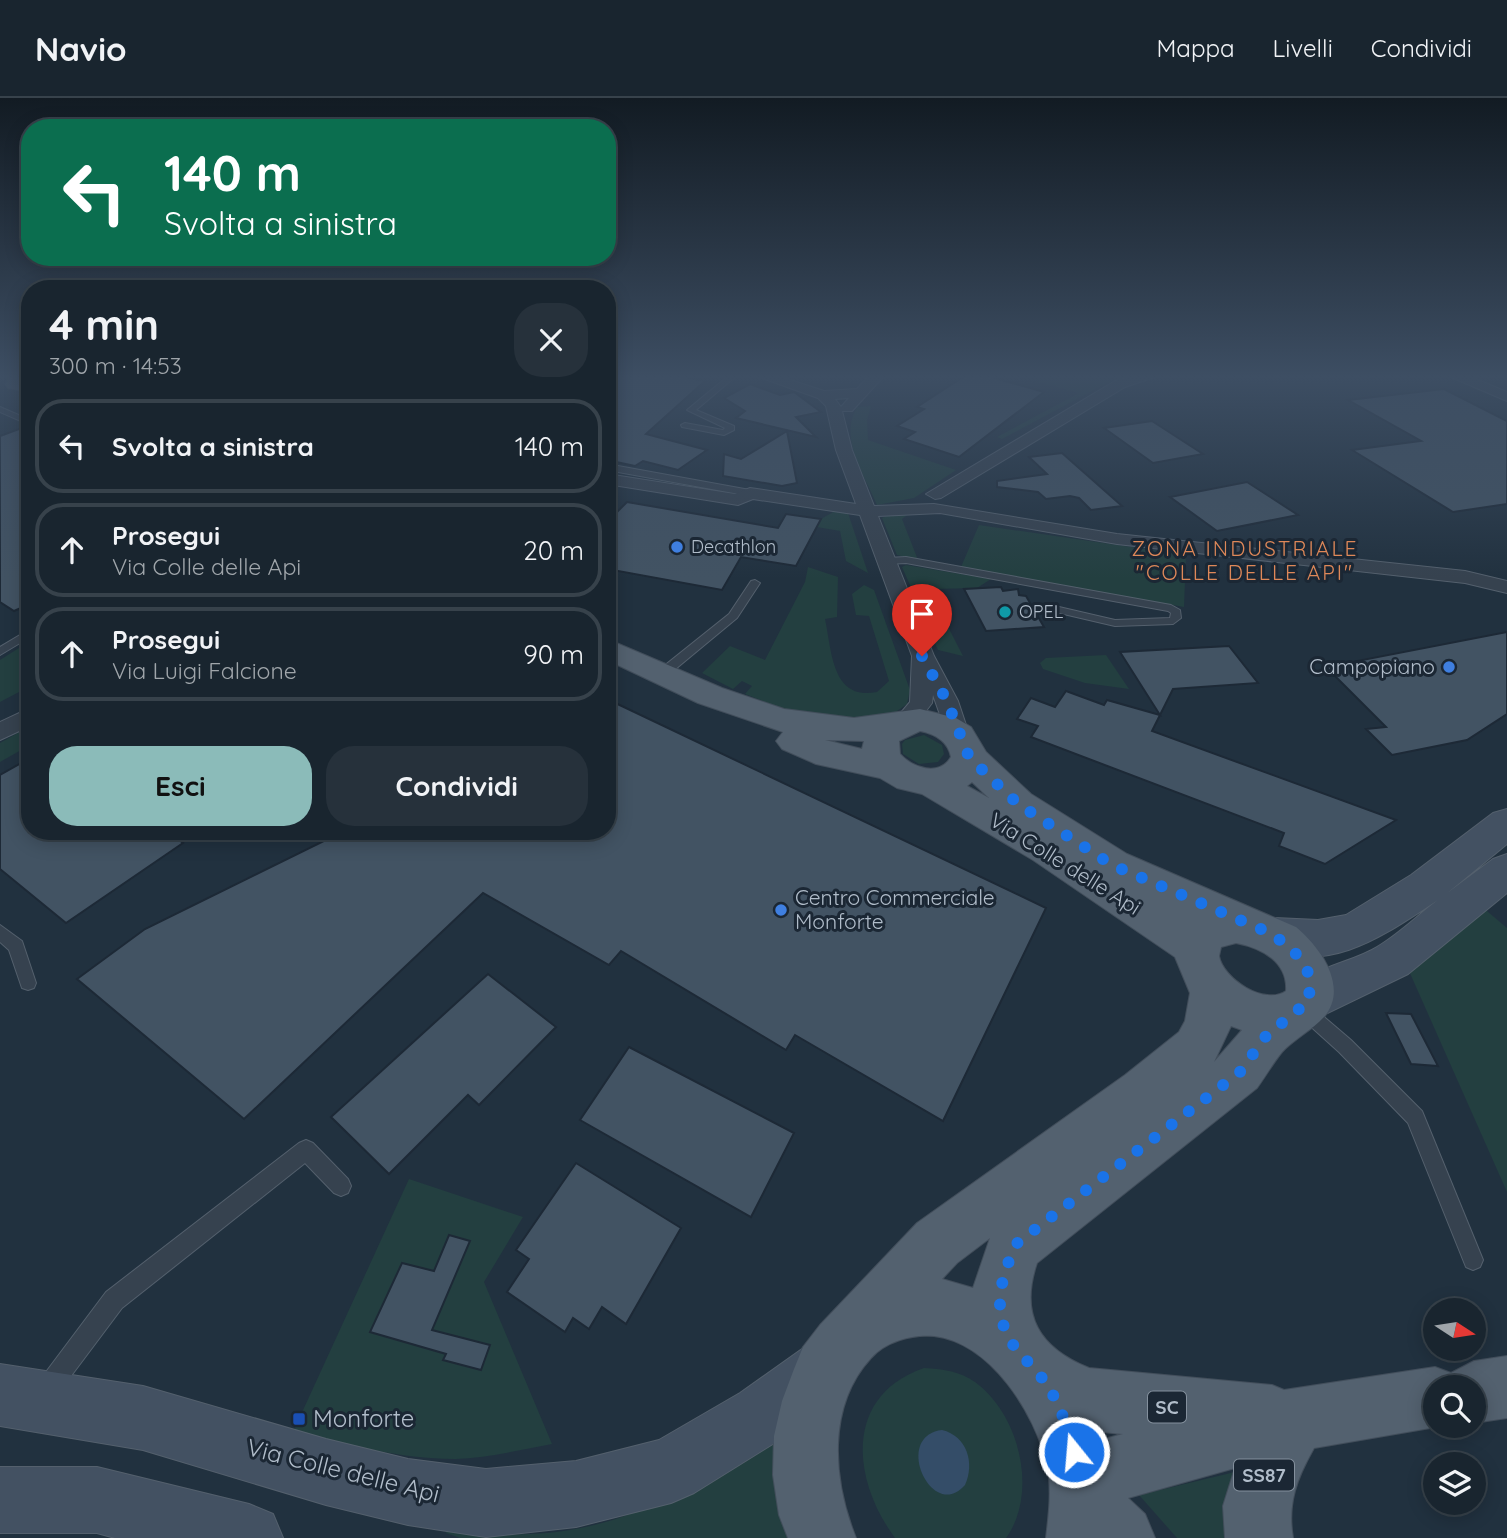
<!DOCTYPE html>
<html lang="it">
<head>
<meta charset="utf-8">
<style>
	:root { --surface:#19252f; --page:#26313b; --text:#f1f3f6; --muted:#9fa5aa; --line:#37424b; --accent:#8bbbb9 }
	body { margin:0; font-family:Quicksand,sans-serif; background:var(--page); color:var(--text); height:100vh; display:flex; flex-direction:column; font-size:26px; white-space:nowrap }
	* { box-sizing:border-box; margin:0 }
	p { font-size:23px; color:var(--muted) }
	.icon { flex:none; width:38px; height:38px; fill:none; stroke:currentColor; stroke-width:2; stroke-linecap:round; stroke-linejoin:round }
	.map { position:relative; flex:1; overflow:hidden }
	.details { position:absolute; left:21px; top:182px; width:595px; height:560px; display:flex; flex-direction:column; background:var(--surface); border-radius:28px; box-shadow:0 4px 18px #0003,0 0 0 2px var(--line) }
	.details>* { flex:none }
	.guide { position:absolute; left:21px; top:21px; width:595px; height:147px; border-radius:28px; box-shadow:0 4px 18px #0003,0 0 0 2px var(--line); background:#0b6e4f; color:#fff; overflow:hidden }
	.needle { width:46px; rotate:102deg }
	.tools { position:absolute; left:1423px; top:1200px; display:grid; gap:14px }
	.tools a { display:grid; place-items:center; width:63px; height:63px; border-radius:50%; background:var(--surface); box-shadow:0 4px 18px #0003,0 0 0 2px var(--line); font-size:35px }
	.pin { position:absolute; display:grid; place-items:center; width:60px; height:60px; color:#fff; margin:-72px -30px; border-radius:50% 50% 50% 0; rotate:-45deg; box-shadow:0 0 7px #0007 }
	.pin .icon { rotate:45deg }
	.me { position:absolute; width:77px; margin:-38px; rotate:343deg; stroke-linejoin:round; filter:drop-shadow(0 0 5px #0008) }
	.turn { display:flex; align-items:center; gap:24px; height:147px; padding:0 28px; font-size:32px }
	.turn .icon { width:91px; height:91px; stroke-width:2.5 }
	.turn b { display:block; font-size:49px; line-height:60px }
	.round { display:grid; place-items:center; flex:none; width:74px; height:74px; border-radius:28px; background:var(--page) }
	.overview { display:flex; align-items:center; justify-content:space-between; height:119px; padding:0 28px }
	h1 { font-size:42px; font-weight:700; line-height:52px }
	.action { display:flex; gap:14px; margin-top:auto; padding:14px 28px }
	.action a { flex:1; height:80px; border-radius:28px; background:var(--accent); color:#111; font-size:28px; font-weight:700; line-height:80px; text-align:center }
	.action a+a { background:var(--page); color:var(--text) }
	ul { padding:0; list-style:none }
	li { display:flex; align-items:center; gap:21px; height:94px; margin:0 14px 10px; padding:0 14px; border:4px solid var(--line); border-radius:28px }
	li div { flex:1 }
	li b { display:block; font-size:26px }
	li em { font-style:normal }
	header { display:flex; align-items:center; gap:42px; box-sizing:border-box; height:98px; padding:0 35px; background:var(--surface); border-bottom:2px solid var(--line) }
	header strong { font-size:33px }
	nav { display:flex; gap:38px; margin-inline-start:auto; font-size:24px }
	.map>svg:first-child { display:block }
</style>
</head>
<body>
<header>
<strong>Navio</strong>
<nav><a>Mappa</a><a>Livelli</a><a>Condividi</a></nav>
</header>
<div class="map">
<svg width="1507" height="1440" viewBox="0 0 1507 1440">
	<rect width="100%" height="100%" fill="#21313f"/>
	<!-- green -->
	<g fill="#233f40">
		<path d="M1020,279H1126L1107,285L1002,341L997,339L1079,295Z"/>
		<path d="M871,308L867,322L868,342L956,372L914,400L877,407C865,378 838,340 857,309Z"/>
		<path d="M835,413L848,415L868,475L846,463L840,433L817,429L821,421Z"/>
		<path d="M891,416L907,417L902,421L918,462L897,457L882,420Z"/>
		<path d="M979,427L1186,457L1184,509L961,469Z"/>
		<path d="M906,467L991,481L977,490L933,491L940,510L930,511L918,505L902,469Z"/>
		<path d="M808,469L838,479L837,519L825,521C832,554 832,603 877,594L889,583L869,518L856,517L852,496L864,487L874,492L910,592L907,606L883,623L800,618L745,596L752,588L742,583L733,591L702,575L730,548L765,562L805,484Z"/>
		<path d="M942,517L963,558L938,552L925,524L928,519Z"/>
		<path d="M30,543V593L19,594L0,604V562Z"/>
		<path d="M1106,557L1129,591L1085,585L1043,571L1040,565L1046,560Z"/>
		<path d="M30,628V647L0,664V645Z"/>
		<path d="M924,637L942,647L944,656L938,664L919,666L903,656L902,646L905,642Z"/>
		<path d="M1481,808L1507,830V1094L1409,873Z"/>
		<path d="M409,1081L523,1119L484,1184L552,1346C520,1352 487,1360 455,1361C400,1361 346,1346 293,1334Z"/>
		<path d="M924,1270C942,1271 959,1273 975,1284C1019,1316 1039,1394 1006,1440H895C852,1382 843,1298 924,1270Z"/>
		<path d="M794,1321L803,1440H460L446,1435L450,1425C469,1428 488,1434 508,1436C622,1440 706,1383 794,1321Z"/>
		<path d="M1239,1373L1238,1440H1177L1139,1397Z"/>
	</g>
	<!-- water -->
	<path fill="#344d68" d="M942,1332C967,1338 975,1365 965,1387C932,1425 892,1338 942,1332Z"/>
	<!-- building -->
	<g fill="#425363" stroke="#1d2936" stroke-width="2">
		<path d="M607,279H684L705,283L646,336L707,352L678,372L643,363L635,368L607,362Z"/>
		<path d="M963,279H991L1044,294L959,359L904,341L915,334L897,328L924,311L917,309Z"/>
		<path d="M750,286L780,297L794,294L821,314L796,319L816,339L736,320L745,313L724,300Z"/>
		<path d="M1444,291L1507,323V406L1453,414L1352,352L1421,343L1348,302Z"/>
		<path d="M1152,323L1203,356L1153,365L1104,330Z"/>
		<path d="M19,331L30,337V506L14,513L0,504V338Z"/>
		<path d="M787,333L797,385L782,388L723,378L724,356L741,361Z"/>
		<path d="M1062,355L1105,393L1122,408L1091,412L1079,400L1070,398L1046,401L1038,394L997,389V383L1047,376L1029,359Z"/>
		<path d="M1247,384L1298,417L1217,433L1170,399Z"/>
		<path d="M627,404L778,430L786,416L821,421L796,468L741,459L722,492L607,471V424Z"/>
		<path d="M1001,489L1003,493L1018,491L1019,497L1026,498L1044,529L986,533L964,491Z"/>
		<path d="M1507,534V616L1467,642L1392,657L1366,631L1386,629L1326,569Z"/>
		<path d="M1229,548L1258,585L1173,591L1152,633L1396,722L1325,766L1279,748L1284,735L1031,639L1038,628L1017,621L1031,600L1055,609L1066,593L1104,607L1107,602L1160,617L1120,554Z"/>
		<path d="M607,601L1046,810L943,1023L795,937L786,952L621,853L609,867L483,795L244,1021L77,881L145,831L344,733H607Z"/>
		<path d="M30,660V733H168L183,745L66,825L0,771V677Z"/>
		<path d="M488,876L556,929L479,1007L468,997L389,1076L331,1019Z"/>
		<path d="M1386,915L1411,916L1438,968L1411,966Z"/>
		<path d="M629,949L794,1035L751,1119L580,1022Z"/>
		<path d="M576,1065L681,1130L626,1226L602,1209L589,1231L573,1220L565,1234L507,1194L529,1161L516,1152Z"/>
		<path d="M449,1137L470,1143L432,1232L490,1247L481,1272L443,1262L446,1256L370,1234L402,1165L434,1173Z"/>
	</g>
	<g fill="none" stroke-linecap="round" stroke-linejoin="round">
		<!-- lane casing -->
		<g stroke="#54606d" stroke-width="2">
			<g id="lane">
				<path d="M727,279H735L696,312L734,328V332L724,337L682,329L681,327L685,325L723,332L725,330L687,312Z"/>
				<path d="M0,309L30,322V327L0,314Z"/>
				<path d="M607,366L750,392L755,395L750,398L607,372Z"/>
				<path d="M906,459L1171,507L1180,512L1181,520L1173,526L1115,528L1055,514L1054,512L1059,509L1115,522L1170,520L1171,515L1168,513L906,465L887,466L882,463L887,460Z"/>
				<path d="M755,482L760,485L737,520L667,578H659V572L729,516L751,483Z"/>
				<path d="M30,531V539L0,557V549Z"/>
				<path d="M0,827L22,843L36,885L34,890L28,892L22,890L9,852L0,844Z"/>
				<path d="M1304,904L1310,907L1351,942L1422,1013L1483,1162L1480,1169L1473,1172L1466,1169L1408,1025L1339,954L1298,917L1296,912L1298,907Z"/>
				<path d="M306,1042L313,1045L348,1081L351,1088L348,1095L341,1098L334,1095L305,1065L122,1210L56,1298L48,1301L40,1298L37,1290L40,1282L106,1194L299,1045Z"/>
			</g>
		</g>
		<!-- street casing -->
		<g stroke="#54606d" stroke-width="2">
			<g id="street">
				<path d="M759,279H781L824,293L857,291L868,279H883L852,313H842L852,352L874,408L934,406L1117,436L1465,473L1507,483V495L1465,485L1117,446L940,415L878,418L934,558L958,603L969,636L965,642H949L933,597L932,605L914,629H898L894,623L910,604L912,558L860,417L753,401L738,407L607,386V376L735,396L750,390L856,406L836,352L826,308L818,300ZM849,300L841,309L835,301Z"/>
				<path d="M1130,279H1155L1125,289L941,400L935,401L926,396L1115,283Z"/>
				<path d="M1451,279H1471L1507,294V303Z"/>
				<path d="M30,610V628L0,642V624Z"/>
			</g>
		</g>
		<!-- secondary casing -->
		<g stroke="#54606d" stroke-width="2">
			<g id="secondary">
				<path d="M1507,711V746L1446,796L1493,761L1507,756V795L1408,876L1309,924L1293,918L1286,903C1302,869 1348,867 1377,849C1399,836 1418,817 1438,802C1381,839 1332,876 1260,851L1253,838L1260,825L1275,820L1318,822L1346,817L1411,777L1493,715Z"/>
				<path d="M824,1242L846,1251L855,1273L846,1295L784,1339L694,1395L671,1405L576,1429L486,1439L408,1427L326,1407L143,1352L0,1328V1266L143,1288L326,1341L408,1361L486,1371L576,1363L659,1342L740,1295L802,1251Z"/>
				<path d="M0,1369H97L249,1406L273,1416L283,1440H115L97,1435H0Z"/>
			</g>
		</g>
		<!-- primary casing -->
		<g stroke="#424e5b" stroke-width="2">
			<g id="primary">
				<path d="M9,279H30V294L8,290L5,286Z"/>
				<path d="M607,541L722,590L784,611L854,620L920,611L956,620L971,629L986,654L1031,696L1127,756L1296,829C1319,848 1350,889 1324,919C1312,932 1294,941 1282,954C1273,965 1265,979 1257,990L1037,1165C1019,1218 1040,1250 1089,1270L1272,1287L1284,1292L1435,1269L1451,1275L1474,1263L1507,1258V1320L1474,1325V1290H1435V1328H1442L1314,1350C1297,1380 1287,1405 1293,1440H1225L1223,1408L1235,1370L1128,1400L1145,1416L1155,1440H1046C1049,1415 1052,1391 1047,1367C1035,1315 991,1245 934,1238C911,1236 885,1244 871,1260C826,1309 833,1383 856,1440H788L779,1417L773,1377L774,1338L782,1303L794,1271L803,1249L820,1227L917,1125L1125,977L1179,934L1185,923L1190,895L1175,859L1033,762L922,696L897,690L880,680L816,666L782,651L776,643L783,634L698,605L607,562ZM920,633C935,636 948,643 951,659C939,679 913,670 900,656L899,643ZM825,642L864,643L862,651ZM972,684L989,700L967,688ZM1236,845C1262,850 1288,864 1286,893C1265,908 1223,881 1219,858L1221,849ZM1231,928L1242,932L1214,964ZM990,1140L973,1190L942,1181L957,1165ZM1101,1334L1123,1336L1104,1341Z"/>
			</g>
		</g>
		<!-- lane -->
		<use href="#lane" fill="#36424f" fill-rule="evenodd"/>
		<!-- street -->
		<use href="#street" fill="#36424f" fill-rule="evenodd"/>
		<!-- secondary -->
		<use href="#secondary" fill="#435162" fill-rule="evenodd"/>
		<!-- primary -->
		<use href="#primary" fill="#53616f" fill-rule="evenodd"/>
	</g>
	<!-- sky -->
	<linearGradient id="sky" x2="0" y2="1"><stop stop-color="#121b23"/><stop offset="0.58" stop-color="#3d4e63"/><stop offset="1" stop-color="#3d4e63" stop-opacity="0"/></linearGradient>
	<rect width="1507" height="481" fill="url(#sky)"/>
	<g fill="none" stroke-linecap="round" stroke-linejoin="round">
		<!-- route -->
		<path stroke="#1a73e8" stroke-width="12" stroke-dasharray="0 21.6" d="M922,558L947,603L969,659L1018,706L1112,767L1261,831L1285,845L1300,860L1310,878L1309,903L1266,938L1240,974L1016,1146C1001,1180 990,1214 1014,1248C1022,1259 1034,1269 1042,1280C1058,1301 1068,1329 1074,1354"/>
	</g>
	<!-- markers -->
	<g fill="#3f7fe0" stroke="#1b2734" stroke-width="2.5">
		<circle cx="677" cy="449" r="7"/>
		<circle cx="1449" cy="569" r="7"/>
		<circle cx="781" cy="812" r="7"/>
	</g>
	<circle fill="#0f9aa8" stroke="#1b2734" stroke-width="2.5" cx="1005" cy="514" r="7"/>
	<rect fill="#1a4fb4" stroke="#1b2734" stroke-width="2.5" x="292" y="1314" width="14" height="14" rx="3.5"/>
	<g text-anchor="middle" stroke-width="6" stroke-linejoin="round" paint-order="stroke">
		<!-- far-poi labels -->
		<g font-size="18" fill="#b1bdca" stroke="#1b2734" text-anchor="start">
			<text x="691" y="455">Decathlon</text>
			<text x="1019" y="520">OPEL</text>
		</g>
		<!-- shield labels -->
		<g fill="#1b2734" stroke="#84909d" stroke-width="2">
			<rect x="1148" y="1293.5" width="38" height="31" rx="5"/>
			<rect x="1234" y="1361.5" width="60" height="31" rx="5"/>
		</g>
		<g font-size="19" font-weight="bold" fill="#b1bdca">
			<text x="1167" y="1316">SC</text>
			<text x="1264" y="1384">SS87</text>
		</g>
		<!-- far-quarter labels -->
		<g font-size="21" letter-spacing="2" fill="#de8859" stroke="#1b2734">
			<text x="1245" y="458">ZONA INDUSTRIALE<tspan x="1245" dy="24">"COLLE DELLE API"</tspan></text>
		</g>
		<!-- poi labels -->
		<g font-size="21" fill="#b1bdca" stroke="#1b2734" text-anchor="end">
			<text x="1435" y="576">Campopiano</text>
			<text x="795" y="807" text-anchor="start">Centro Commerciale<tspan x="795" dy="24">Monforte</tspan></text>
		</g>
		<!-- street labels -->
		<g font-size="21" fill="#b1bdca" stroke="#1b2734">
			<text transform="translate(1065 766) rotate(32)" y="7">Via Colle delle Api</text>
		</g>
		<!-- near-poi labels -->
		<g font-size="24" fill="#b1bdca" stroke="#1b2734" text-anchor="start">
			<text x="313" y="1329">Monforte</text>
		</g>
		<!-- near-street labels -->
		<g font-size="24" fill="#b1bdca" stroke="#1b2734">
			<text transform="translate(343 1373) rotate(14)" y="8">Via Colle delle Api</text>
		</g>
	</g>
</svg>
<div class="tools">
<a><svg class="needle" viewBox="-14 -14 28 28"><path d="M0-13l5 13h-10z" fill="#e53935"/><path d="M0 13l5-13h-10z" fill="#9fa5aa"/></svg></a>
<a><svg class="icon" aria-label="search" viewBox="0 0 24 24"><circle cx="10" cy="10" r="6"/><path d="M15 15l6 6"/></svg></a>
<a><svg class="icon" aria-label="layers" viewBox="0 0 24 24"><path d="M12 4l9 5-9 5-9-5zM3 14l9 5 9-5"/></svg></a>
</div>
<div class="pin" style="left:922px;top:558px;background:#d93025"><svg class="icon" aria-label="arrive" viewBox="0 0 24 24"><path d="M6 21V4h12l-3 4 3 4H6"/></svg></div>
<svg class="me" style="left:1074px;top:1354px" viewBox="-20 -20 40 40"><circle r="17" fill="#1a73e8" stroke="#fff" stroke-width="3"/><path d="M0-11L8 9 0 5-8 9z" fill="#fff"/></svg>
<div class="guide">
<div class="turn"><svg class="icon" aria-label="left" viewBox="0 0 24 24"><path d="M17 20v-9H6M10 6l-5 5 5 5"/></svg><div><b>140 m</b>Svolta a sinistra</div></div>
</div>
<section class="details">
<div class="overview"><div><h1>4 min</h1><p>300 m · 14:53</p></div><a class="round"><svg class="icon" aria-label="close" viewBox="0 0 24 24"><path d="M6 6l12 12M18 6L6 18"/></svg></a></div>
<ul>
<li><svg class="icon" aria-label="left" viewBox="0 0 24 24"><path d="M17 20v-9H6M10 6l-5 5 5 5"/></svg><div><b>Svolta a sinistra</b></div><em>140 m</em></li>
<li><svg class="icon" aria-label="ahead" viewBox="0 0 24 24"><path d="M12 20V5M6 11l6-6 6 6"/></svg><div><b>Prosegui</b><p>Via Colle delle Api</p></div><em>20 m</em></li>
<li><svg class="icon" aria-label="ahead" viewBox="0 0 24 24"><path d="M12 20V5M6 11l6-6 6 6"/></svg><div><b>Prosegui</b><p>Via Luigi Falcione</p></div><em>90 m</em></li>
</ul>
<div class="action"><a>Esci</a><a>Condividi</a></div>
</section>
</div>
</body>
</html>
